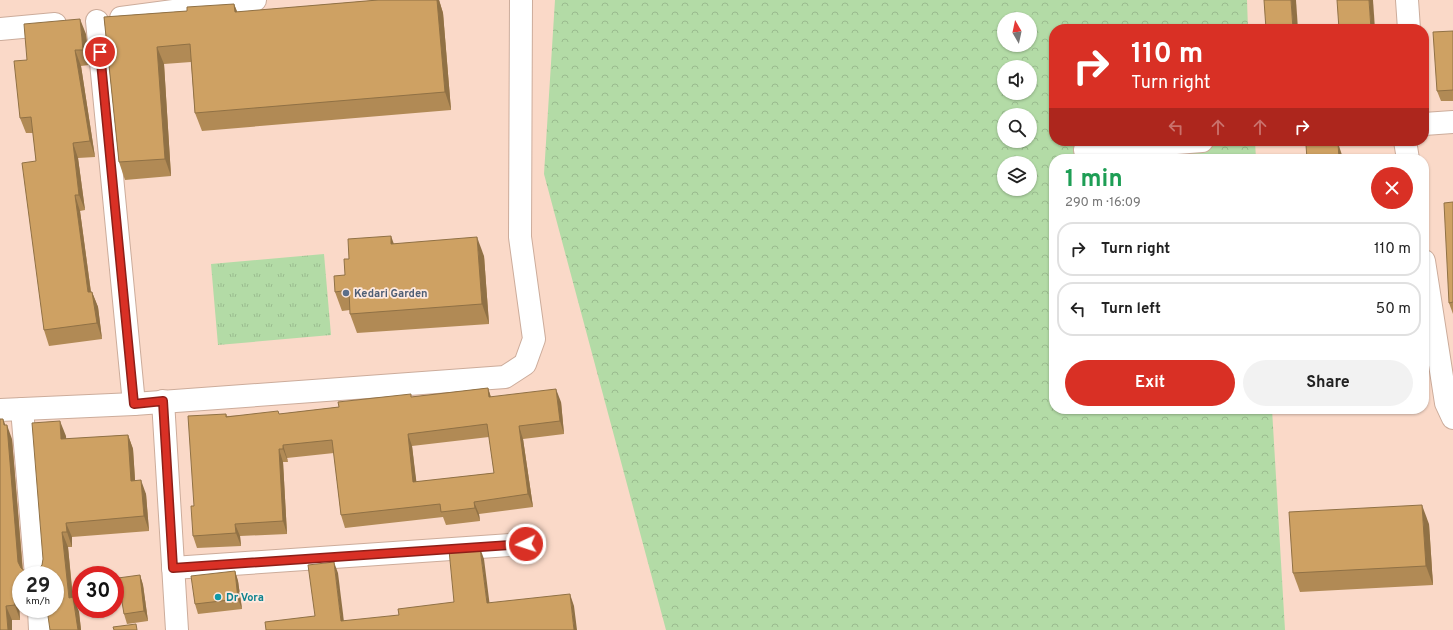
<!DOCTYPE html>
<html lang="en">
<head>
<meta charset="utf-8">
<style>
	:root { --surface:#fff; --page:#f2f2f2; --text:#222; --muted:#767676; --line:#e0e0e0; --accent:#d93025 }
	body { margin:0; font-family:Overpass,sans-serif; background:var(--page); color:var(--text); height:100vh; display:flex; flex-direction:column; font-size:15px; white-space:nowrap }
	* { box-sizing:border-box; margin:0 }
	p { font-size:13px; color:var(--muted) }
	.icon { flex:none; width:22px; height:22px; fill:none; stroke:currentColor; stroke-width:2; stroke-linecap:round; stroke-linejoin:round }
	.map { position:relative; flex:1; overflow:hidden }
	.panel { position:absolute; left:1049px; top:154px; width:380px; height:260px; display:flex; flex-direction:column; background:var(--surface); border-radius:16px; box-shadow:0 1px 3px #0004 }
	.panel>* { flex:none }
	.hud { position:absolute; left:1049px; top:24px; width:380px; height:122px; border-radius:16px; box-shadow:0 1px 3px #0004; background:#d93025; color:#fff; overflow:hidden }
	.needle { width:26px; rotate:351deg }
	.fabs { position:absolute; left:997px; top:12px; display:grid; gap:8px }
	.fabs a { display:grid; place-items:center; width:40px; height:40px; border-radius:50%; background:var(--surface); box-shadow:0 1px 3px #0004; font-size:20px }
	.speed { position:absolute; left:12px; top:566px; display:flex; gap:8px; font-size:20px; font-weight:700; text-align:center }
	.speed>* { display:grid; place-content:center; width:52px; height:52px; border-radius:50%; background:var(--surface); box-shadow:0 1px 3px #0004; line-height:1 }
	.speed small { font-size:10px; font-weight:400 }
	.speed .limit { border:6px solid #d22; background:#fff; color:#111 }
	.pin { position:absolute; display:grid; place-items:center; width:34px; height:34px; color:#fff; margin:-17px; border:2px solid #fff; border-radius:50%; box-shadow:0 1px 4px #0007 }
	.me { position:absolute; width:44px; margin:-22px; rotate:266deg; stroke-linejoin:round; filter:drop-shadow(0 0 3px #0008) }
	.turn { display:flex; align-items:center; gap:14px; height:84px; padding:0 16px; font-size:18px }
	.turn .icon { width:52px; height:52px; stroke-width:2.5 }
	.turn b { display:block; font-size:28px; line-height:34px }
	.lanes { display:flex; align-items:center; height:38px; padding:0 16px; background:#0003; justify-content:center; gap:20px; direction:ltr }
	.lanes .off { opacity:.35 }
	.round { display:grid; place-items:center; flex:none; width:42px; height:42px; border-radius:21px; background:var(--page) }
	.overview { display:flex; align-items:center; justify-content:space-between; height:68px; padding:0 16px }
	h1 { font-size:24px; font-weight:700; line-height:30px; color:#1e9e55 }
	.cta { display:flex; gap:8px; margin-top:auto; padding:8px 16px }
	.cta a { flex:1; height:46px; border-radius:24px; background:var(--accent); color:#fff; font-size:16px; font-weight:700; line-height:46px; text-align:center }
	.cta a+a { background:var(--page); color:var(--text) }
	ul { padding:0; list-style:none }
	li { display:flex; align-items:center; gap:12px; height:54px; margin:0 8px 6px; padding:0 8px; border:2px solid var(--line); border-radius:16px }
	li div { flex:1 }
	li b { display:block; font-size:15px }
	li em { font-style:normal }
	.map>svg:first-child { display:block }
</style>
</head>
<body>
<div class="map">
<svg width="1453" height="630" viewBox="0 0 1453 630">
	<defs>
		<pattern id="grass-tufts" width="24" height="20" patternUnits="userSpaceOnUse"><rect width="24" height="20" fill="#b3dba6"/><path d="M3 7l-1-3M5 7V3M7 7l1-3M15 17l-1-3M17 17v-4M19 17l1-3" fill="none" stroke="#9abb8e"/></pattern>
		<pattern id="forest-crowns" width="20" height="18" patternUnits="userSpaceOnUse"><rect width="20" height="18" fill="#b3dba6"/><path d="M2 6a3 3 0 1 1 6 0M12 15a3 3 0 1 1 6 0" fill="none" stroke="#9abb8e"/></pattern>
	</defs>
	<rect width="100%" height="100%" fill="#fad9c8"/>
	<!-- grass -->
	<path fill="url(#grass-tufts)" d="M324,254L331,335L218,345L211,264Z"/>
	<!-- forest -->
	<path fill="url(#forest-crowns)" fill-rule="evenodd" d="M555,0H1247L1248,29H1054V141H1255L1256,159H1054V409H1272L1285,630H666L544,174ZM1004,19H1030V45H1004ZM1004,67H1030V93H1004ZM1004,115H1030V141H1004ZM1004,163H1030V189H1004Z"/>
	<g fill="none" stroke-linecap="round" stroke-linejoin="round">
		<!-- minor casing -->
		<g stroke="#ccac9b" stroke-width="24">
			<g id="minor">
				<path d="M1407,0L1409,29"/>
				<path d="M121,18L255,0"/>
				<path d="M97,21L134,404"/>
				<path d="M0,29L55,24"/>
				<path d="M1424,124L1453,122"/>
				<path d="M1405,141L1408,159"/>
				<path d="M1085,150L1202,141"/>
				<path d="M1424,261L1446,403L1453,418"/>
				<path d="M163,401L177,630"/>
				<path d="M22,409L36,575"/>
				<path d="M0,410L134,404L505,377L525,364L534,339L520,237L521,0"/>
				<path d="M173,568L526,544"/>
				<path d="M39,609L40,630"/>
			</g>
		</g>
		<!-- minor -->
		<use href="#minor" stroke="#fff" stroke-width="22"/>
	</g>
	<!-- wall -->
	<g fill="#b18a55" fill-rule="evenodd">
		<path d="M378,0H439L443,13L451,110L202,131L195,113L191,62L164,64L171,176L125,180L119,162L104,17L187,11L234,4L237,12Z"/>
		<path d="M1453,31V101H1441L1437,91Z"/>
		<path d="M86,34L89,65L81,66L95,157L78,158L85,210L80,211L91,292H92L98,307L102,339L49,346L44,330L36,161L33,133H26L20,118Z"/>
		<path d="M1453,202V314L1449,303Z"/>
		<path d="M394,244L484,256L489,324L357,333L350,314V310L342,311L335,292L345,275L349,259Z"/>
		<path d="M488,388L491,397L561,402L564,434L523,439L533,507L479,514L480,521L446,525L443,517L345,528L341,515L334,453L287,458L288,462H283L287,534L240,536L241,546L197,548L193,536L194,506L226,414L227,416L280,414L339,407L412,397ZM489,437L494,473L416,482L412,446Z"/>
		<path d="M128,435L133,449L135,480L146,494L149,531L72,537V547H68L73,597L79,612L81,630H50L55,575H21V603L19,604L20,620H12V630H0L12,439L23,570L26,572L31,573L38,570L42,565L66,436V439Z"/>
		<path d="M1429,524L1433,585L1300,592L1293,573Z"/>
		<path d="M235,571L238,581L242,609L198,614L195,604Z"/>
		<path d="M140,575L143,585L148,621L127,624L124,614Z"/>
	</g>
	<!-- shaded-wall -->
	<g fill="#907145">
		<path d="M437,0H439L443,13L451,110L445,92Z"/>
		<path d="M1291,0H1296L1298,29H1293Z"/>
		<path d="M1369,0H1373L1375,29H1371Z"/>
		<path d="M234,4L241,21L235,12Z"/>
		<path d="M80,19L86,34L89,65L83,50Z"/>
		<path d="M157,47L164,64L171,176L165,159Z"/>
		<path d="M75,50L81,66L95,157L90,141Z"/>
		<path d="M73,143L78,158L85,210L79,195Z"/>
		<path d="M1338,143L1343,158V159H1339Z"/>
		<path d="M75,195L80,211L93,308L88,292Z"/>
		<path d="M391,236L398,255L391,244Z"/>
		<path d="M477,237L484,256L489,324L482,304Z"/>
		<path d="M92,292L98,307L102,339L97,323Z"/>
		<path d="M488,388L492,401L489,397Z"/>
		<path d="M556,389L561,402L564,434L560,421Z"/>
		<path d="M3,419L7,429V425L12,439L23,575L18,562Z"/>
		<path d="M60,421L66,436L67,453L61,439Z"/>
		<path d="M519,426L523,439L533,507L528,494Z"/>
		<path d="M408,434L412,446L418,495L413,482Z"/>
		<path d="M128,435L133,449L136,495L131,481Z"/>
		<path d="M283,445L287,458L288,462L283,449Z"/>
		<path d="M279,449L283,462L287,534L283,521Z"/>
		<path d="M141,480L146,494L149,531L144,516Z"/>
		<path d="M474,502L479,514L480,521L475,508Z"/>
		<path d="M1422,505L1429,524L1433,585L1426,566Z"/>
		<path d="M66,523L72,537V547L67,532Z"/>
		<path d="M235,524L240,536L241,546L236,533Z"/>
		<path d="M62,532L68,547L74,612L69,598Z"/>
		<path d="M480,548L484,559L491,615L487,603Z"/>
		<path d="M334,562L338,573L345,630L341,621Z"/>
		<path d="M235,571L238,581L242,609L238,599Z"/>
		<path d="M140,575L143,585L148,621L144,611Z"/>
		<path d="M13,589L19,604L20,620L15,605Z"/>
		<path d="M570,594L574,606L577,630H574Z"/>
		<path d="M73,597L79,612L81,630H78Z"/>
		<path d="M6,606L12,620V630H8Z"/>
	</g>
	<!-- building -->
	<g fill="#cea163" stroke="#907145" fill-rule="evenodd">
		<path d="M378,0H437L445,92L195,113L190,44L157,47L165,159L119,162L104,17L187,11V7L234,4L235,12Z"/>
		<path d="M1264,0H1291L1293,29H1266Z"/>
		<path d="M1337,0H1369L1371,29H1339Z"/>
		<path d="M80,19L83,50H75L90,141L73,143L79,195H75L88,292H92L97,323L44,330L22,163L36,161L31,117L20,118L14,61L27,60L24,24Z"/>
		<path d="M1453,31V90L1437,91L1433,32Z"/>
		<path d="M1338,143L1339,159H1307L1306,145Z"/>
		<path d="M1453,202V302L1449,303L1444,203Z"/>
		<path d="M391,236V244L477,237L482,304L350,314L349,290L335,292L334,276L345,275L344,259H349L348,239Z"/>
		<path d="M488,388L489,397L556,389L560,421L519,426L528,494L474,502L475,508L441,512L440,504L341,515L332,440L283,445V449H279L283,521L235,524L236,533L193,536L191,506H194L188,416L226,414V417L278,411L279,414L339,407L338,402L411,394V397ZM487,424L494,473L413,482L408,434Z"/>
		<path d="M0,419H3L4,425H7L18,562L21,568L26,572L31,573L38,570L42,565L43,559L32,423L60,421L61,439L128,435L131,481L141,480L144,516L66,523L67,532H62L69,598L73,597L78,630H50L47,609H55V575H21V588L13,589L15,605L6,606L8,630H0Z"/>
		<path d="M1422,505L1426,566L1293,573L1289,512Z"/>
		<path d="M480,548L487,603L570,594L574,630H266L265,622L315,616L308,565L334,562L341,621L399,615L398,609L454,602L449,550Z"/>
		<path d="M235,571L238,599L195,604L191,576Z"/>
		<path d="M140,575L144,611L124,614L118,578Z"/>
		<path d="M136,624L137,630H114L113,627Z"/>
	</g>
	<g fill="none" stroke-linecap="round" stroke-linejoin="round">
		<!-- route casing -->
		<g stroke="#8d1f18" stroke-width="10">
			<path id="route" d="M100,52L134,404L163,401L173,568L526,544"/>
		</g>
		<!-- route -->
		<use href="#route" stroke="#d93025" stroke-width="7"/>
	</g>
	<!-- markers -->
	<circle fill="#5c6f8a" stroke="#fee9df" stroke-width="1.5" cx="346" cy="293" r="4"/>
	<circle fill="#0f9aa8" stroke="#fee9df" stroke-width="1.5" cx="218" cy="597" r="4"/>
	<g text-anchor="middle" stroke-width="3.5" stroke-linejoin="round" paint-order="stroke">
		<!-- service labels -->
		<g font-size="11" font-weight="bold" fill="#4e5e75" stroke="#fee9df" text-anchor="start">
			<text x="354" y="297">Kedari Garden</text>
		</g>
		<!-- culture labels -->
		<g font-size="11" font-weight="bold" fill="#0d838f" stroke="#fee9df" text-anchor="start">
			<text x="226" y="601">Dr Vora</text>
		</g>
	</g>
</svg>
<div class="fabs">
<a><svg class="needle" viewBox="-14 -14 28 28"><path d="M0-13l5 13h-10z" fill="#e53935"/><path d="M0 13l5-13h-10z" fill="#767676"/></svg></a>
<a><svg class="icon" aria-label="sound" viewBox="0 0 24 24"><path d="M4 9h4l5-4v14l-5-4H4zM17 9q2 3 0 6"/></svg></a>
<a><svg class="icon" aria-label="search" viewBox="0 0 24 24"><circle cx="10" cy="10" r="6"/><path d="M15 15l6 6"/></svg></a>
<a><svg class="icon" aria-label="layers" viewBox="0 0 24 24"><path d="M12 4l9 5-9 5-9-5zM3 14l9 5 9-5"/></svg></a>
</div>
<div class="speed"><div>29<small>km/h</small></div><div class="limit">30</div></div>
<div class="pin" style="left:100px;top:52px;background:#d93025"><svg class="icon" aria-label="arrive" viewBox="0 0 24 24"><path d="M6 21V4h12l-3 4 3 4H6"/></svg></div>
<svg class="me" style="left:526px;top:544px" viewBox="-20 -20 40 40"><circle r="17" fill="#d93025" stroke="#fff" stroke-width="3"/><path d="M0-11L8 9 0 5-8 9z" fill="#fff"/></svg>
<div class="hud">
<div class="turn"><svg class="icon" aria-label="right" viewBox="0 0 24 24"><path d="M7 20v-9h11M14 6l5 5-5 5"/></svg><div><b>110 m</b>Turn right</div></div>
<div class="lanes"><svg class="icon off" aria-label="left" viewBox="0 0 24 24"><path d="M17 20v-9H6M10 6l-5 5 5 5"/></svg><svg class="icon off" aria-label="ahead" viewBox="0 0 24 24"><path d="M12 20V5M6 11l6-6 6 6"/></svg><svg class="icon off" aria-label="ahead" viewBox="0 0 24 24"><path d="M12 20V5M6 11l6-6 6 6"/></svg><svg class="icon" aria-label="right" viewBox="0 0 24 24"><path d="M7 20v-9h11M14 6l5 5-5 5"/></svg></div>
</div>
<section class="panel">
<div class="overview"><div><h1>1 min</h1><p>290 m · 16:09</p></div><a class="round" style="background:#d93025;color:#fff"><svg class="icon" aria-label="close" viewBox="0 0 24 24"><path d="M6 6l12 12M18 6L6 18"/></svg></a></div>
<ul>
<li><svg class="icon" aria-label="right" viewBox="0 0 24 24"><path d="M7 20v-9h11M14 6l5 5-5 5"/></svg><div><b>Turn right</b></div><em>110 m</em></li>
<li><svg class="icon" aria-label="left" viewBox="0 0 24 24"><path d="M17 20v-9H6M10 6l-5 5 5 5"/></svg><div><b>Turn left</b></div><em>50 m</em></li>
</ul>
<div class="cta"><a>Exit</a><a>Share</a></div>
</section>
</div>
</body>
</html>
